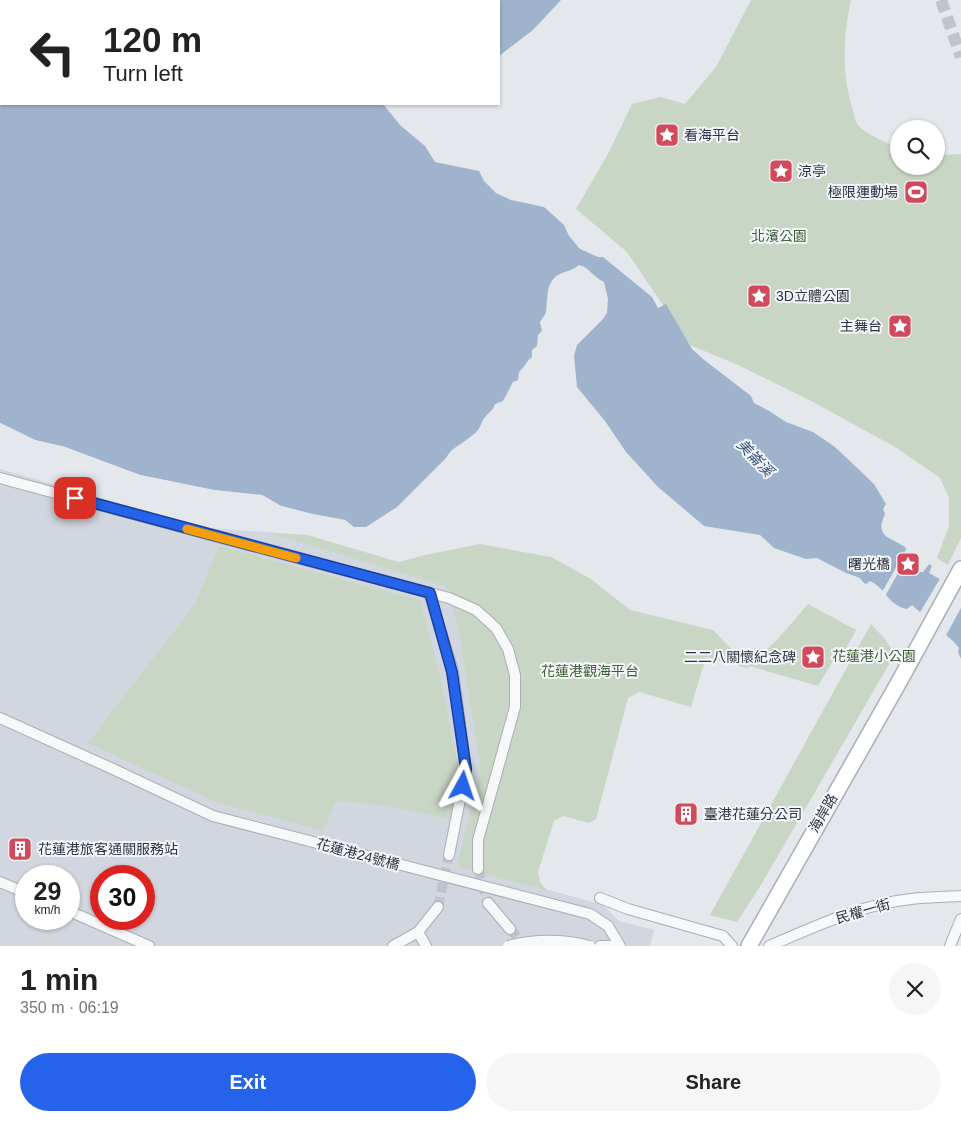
<!DOCTYPE html>
<html lang="en">
<head>
<meta charset="utf-8">
<style>
	:root { --surface:#fff; --page:#f6f6f6; --text:#222; --muted:#767676; --accent:#2563eb }
	body { margin:0; font-family:Arial,"Noto Sans TC",sans-serif; background:var(--page); color:var(--text); height:100vh; display:flex; flex-direction:column; font-size:19px; white-space:nowrap }
	* { box-sizing:border-box; margin:0 }
	p { font-size:16px; color:var(--muted) }
	.icon { flex:none; width:28px; height:28px; fill:none; stroke:currentColor; stroke-width:2; stroke-linecap:round; stroke-linejoin:round }
	.map { position:relative; height:946px; overflow:hidden }
	.panel { display:flex; flex-direction:column; background:var(--surface); flex:1 }
	.panel>* { flex:none }
	.guide { position:absolute; left:0px; top:0px; width:500px; height:105px; box-shadow:0 1px 4px #0004; background:#fff; color:var(--text); overflow:hidden }
	.controls { position:absolute; left:890px; top:120px; display:grid; gap:10px }
	.controls a { display:grid; place-items:center; width:55px; height:55px; border-radius:50%; background:var(--surface); box-shadow:0 1px 4px #0004; font-size:25px }
	.speed { position:absolute; left:15px; top:865px; display:flex; gap:10px; font-size:25px; font-weight:700; text-align:center }
	.speed>* { display:grid; place-content:center; width:65px; height:65px; border-radius:50%; background:var(--surface); box-shadow:0 1px 4px #0004; line-height:1 }
	.speed small { font-size:12px; font-weight:400 }
	.speed .limit { border:8px solid #d22; background:#fff; color:#111 }
	.pin { position:absolute; display:grid; place-items:center; width:42px; height:42px; color:#fff; margin:-21px; border-radius:10px; box-shadow:0 2px 8px #0006 }
	.me { position:absolute; width:55px; margin:-28px; rotate:5deg; stroke-linejoin:round; filter:drop-shadow(0 0 4px #0008) }
	.turn { display:flex; align-items:center; gap:18px; height:105px; padding:0 20px; font-size:22px }
	.turn .icon { width:65px; height:65px; stroke-width:2.5 }
	.turn b { display:block; font-size:35px; line-height:42px }
	.round { display:grid; place-items:center; flex:none; width:52px; height:52px; border-radius:26px; background:var(--page) }
	.headline { display:flex; align-items:center; justify-content:space-between; height:85px; padding:0 20px }
	h1 { font-size:30px; font-weight:600; line-height:38px }
	.primary-button { display:flex; gap:10px; margin-top:auto; padding:10px 20px }
	.primary-button a { flex:1; height:58px; border-radius:30px; background:var(--accent); color:#fff; font-size:20px; font-weight:600; line-height:58px; text-align:center }
	.primary-button a+a { background:var(--page); color:var(--text) }
	.map>svg:first-child { display:block }
</style>
</head>
<body>
<div class="map">
<svg width="961" height="946" viewBox="0 0 961 946">
	<rect width="100%" height="100%" fill="#e4e7ec"/>
	<!-- built -->
	<path fill="#d2d6de" fill-rule="evenodd" d="M0,469L206,528L307,535L558,613L488,873L603,905L619,921L654,930L650,946H0ZM26,876H69V919H26ZM101,876H144V919H101Z"/>
	<!-- green -->
	<g fill="#c9d6c5">
		<path d="M751,0H851C843,36 841,74 853,110C854,114 855,120 857,124C863,133 887,143 897,147L899,134V166H936V138H943L942,155L961,154V538L948,565L937,558L949,526V498L940,478L897,448L815,403L738,365L690,345L627,252L576,209L608,154L632,104L661,97L685,104L716,67Z"/>
		<path d="M269,533L307,535L399,562L425,555L480,544L551,557L591,579L630,610L713,630L748,666L776,641L808,604L856,630L842,656L837,654L818,686L749,666L748,668L706,657L691,707L639,692L628,698L596,819L589,823L563,816L554,821L538,872L540,882L547,891L457,866L481,769L459,632L446,586Z"/>
		<path d="M219,546L420,601L440,676L459,769L450,819L387,806L336,801L323,831L216,802L88,743L195,604Z"/>
		<path d="M871,624L885,639L895,654L761,885L737,922L710,915Z"/>
	</g>
	<!-- water -->
	<path fill="#9fb4cc" d="M0,0H561L533,30L499,56V1H1V104H383L400,125L425,146L435,162L479,171L484,181L496,193L511,200L544,207L564,225L569,236L580,249L598,257H603L652,297L658,308L666,304L692,349L703,359L751,396L754,403L769,411L786,422L813,432L835,447L874,484L886,504L883,509L885,514C871,543 902,537 911,554C915,561 913,567 919,572H923L929,564L932,566L929,573L961,591V659L958,652L959,648L954,642L912,605L907,609C886,604 886,588 870,581L866,584L863,582L860,578L846,573L817,558L806,559L774,548L760,535L704,526L658,487L626,452L605,421L577,387L574,356L577,345L603,319L607,313L608,299L604,282C592,276 590,268 579,265C572,271 565,271 558,275C545,283 548,300 546,312C545,315 542,319 540,322L542,331L538,335L537,346L532,350V357C526,361 525,367 519,372L518,380L513,382L503,401L495,404C493,411 489,412 486,416C482,420 481,426 478,430C469,441 452,446 446,458L397,507L366,527H354L345,520L312,514L281,506L262,495L214,490L140,475L65,447L35,440L0,423Z"/>
	<!-- pier -->
	<g fill="#e4e7ec">
		<path d="M0,423L35,440L65,447L140,475L214,490L262,495L281,506L312,514L345,520L357,530H353L344,523L311,517L280,508L262,497L214,493L140,477L65,450L34,442L0,426Z"/>
		<path d="M908,546L911,550L884,598L881,594Z"/>
		<path d="M941,577L961,588V608L945,637L919,614Z"/>
	</g>
	<g fill="none" stroke-linecap="round" stroke-linejoin="round">
		<!-- minor-tunnel -->
		<g stroke="#bfc3cb" stroke-width="10" stroke-dasharray="10 5" stroke-linecap="butt">
			<path d="M478,869L488,903"/>
			<path d="M438,907L449,855"/>
			<path d="M510,929L522,942L518,946"/>
		</g>
		<!-- tertiary-tunnel -->
		<path stroke="#bfc3cb" stroke-width="12" stroke-dasharray="12 6" stroke-linecap="butt" d="M941,0L961,57"/>
		<!-- minor casing -->
		<g stroke="#a9aeb7" stroke-width="12">
			<g id="minor">
				<path d="M0,478L225,539L449,598L476,610L496,628L508,649L515,675V707L478,840V869"/>
				<path d="M429,593L453,671L466,769L449,855"/>
				<path d="M0,718L113,769"/>
				<path d="M0,882L26,893"/>
				<path d="M600,898L628,909L723,936L732,946"/>
				<path d="M488,903L510,929"/>
				<path d="M69,911L149,946"/>
				<path d="M418,932L426,946"/>
				<path d="M393,946L418,932L438,907"/>
				<path d="M600,946H620L608,926"/>
				<path d="M769,946C814,927 862,904 911,899C928,897 944,897 961,896"/>
				<path d="M950,946L961,919"/>
			</g>
		</g>
		<!-- secondary casing -->
		<g stroke="#a9aeb7" stroke-width="18">
			<path id="secondary" d="M749,946L899,682L961,569"/>
		</g>
		<!-- minor -->
		<use href="#minor" stroke="#f7f8fa" stroke-width="10"/>
		<!-- secondary -->
		<use href="#secondary" stroke="#fff" stroke-width="15"/>
		<!-- minor-bridge casing -->
		<g stroke="#a9aeb7" stroke-width="12" stroke-linecap="butt">
			<g id="minor-bridge">
				<path d="M113,769L213,816L590,914L608,926"/>
				<path d="M508,946C536,939 562,939 590,946"/>
			</g>
		</g>
		<!-- minor-bridge -->
		<use href="#minor-bridge" stroke="#f7f8fa" stroke-width="10"/>
	</g>
	<g fill="none" stroke-linecap="round" stroke-linejoin="round">
		<!-- route casing -->
		<g stroke="#184099" stroke-width="12">
			<path id="route" d="M75,498L430,593L452,672L466,769L463,786"/>
		</g>
		<!-- route -->
		<use href="#route" stroke="#2563eb" stroke-width="9"/>
		<!-- slow -->
		<path stroke="#f59e0b" stroke-width="9" d="M187,529L296,558"/>
	</g>
	<!-- icons -->
	<defs>
		<g id="sight-square" transform="scale(1.25)"><rect x="-9" y="-9" width="18" height="18" rx="4" fill="#d1495b" stroke="#f4f6f9"/><path d="M0-6L1.8-2.2L6-1.7L2.9 1.2L3.7 5.4L0 3.3L-3.7 5.4L-2.9 1.2L-6-1.7L-1.8-2.2Z" fill="#fff"/></g>
		<g id="stadium-square" transform="scale(1.25)"><rect x="-9" y="-9" width="18" height="18" rx="4" fill="#d1495b" stroke="#f4f6f9"/><path d="M0-5a6.5 5 0 1 0 0 10a6.5 5 0 1 0 0-10ZM-3.5-1.8h7v3.6h-7Z" fill="#fff"/></g>
		<g id="building-square" transform="scale(1.25)"><rect x="-9" y="-9" width="18" height="18" rx="4" fill="#d1495b" stroke="#f4f6f9"/><path d="M-4-6H4V6H1V3H-1V6H-4ZM-2.5-4.3h1.7v1.8h-1.7ZM.8-4.3h1.7v1.8H.8ZM-2.5-1h1.7V.8h-1.7ZM.8-1h1.7V.8H.8Z" fill="#fff"/></g>
	</defs>
	<g fill-rule="evenodd">
		<use href="#sight-square" x="667" y="135"/>
		<use href="#sight-square" x="781" y="171"/>
		<use href="#stadium-square" x="916" y="192"/>
		<use href="#sight-square" x="759" y="296"/>
		<use href="#sight-square" x="900" y="326"/>
		<use href="#sight-square" x="908" y="564"/>
		<use href="#sight-square" x="813" y="657"/>
		<use href="#building-square" x="686" y="814"/>
		<use href="#building-square" x="20" y="849"/>
	</g>
	<g text-anchor="middle" stroke-width="4" stroke-linejoin="round" paint-order="stroke">
		<!-- poi labels -->
		<g font-size="14" fill="#2b3445" stroke="#f4f6f9" text-anchor="start">
			<text x="684" y="140">看海平台</text>
			<text x="798" y="176">涼亭</text>
			<text x="898" y="197" text-anchor="end">極限運動場</text>
			<text x="776" y="301">3D立體公園</text>
			<text x="882" y="331" text-anchor="end">主舞台</text>
			<text x="890" y="569" text-anchor="end">曙光橋</text>
			<text x="796" y="662" text-anchor="end">二二八關懷紀念碑</text>
			<text x="704" y="819">臺港花蓮分公司</text>
			<text x="38" y="854">花蓮港旅客通關服務站</text>
		</g>
		<!-- park labels -->
		<g font-size="14" fill="#3f6138" stroke="#f4f6f9">
			<text x="779" y="241">北濱公園</text>
			<text x="874" y="661">花蓮港小公園</text>
			<text x="590" y="676">花蓮港觀海平台</text>
		</g>
		<!-- street labels -->
		<g font-size="14" fill="#2b3445" stroke="#f4f6f9">
			<text transform="translate(823 813) rotate(-60)" y="5">海岸路</text>
			<text transform="translate(358 854) rotate(15)" y="5">花蓮港24號橋</text>
			<text transform="translate(863 911) rotate(-16)" y="5">民權一街</text>
		</g>
		<!-- water labels -->
		<g font-size="15" font-style="italic" fill="#34527a" stroke="#f4f6f9">
			<text transform="translate(755 458) rotate(46)" y="5">美崙溪</text>
		</g>
	</g>
</svg>
<div class="controls">
<a><svg class="icon" aria-label="search" viewBox="0 0 24 24"><circle cx="10" cy="10" r="6"/><path d="M15 15l6 6"/></svg></a>
</div>
<div class="speed"><div>29<small>km/h</small></div><div class="limit">30</div></div>
<div class="pin" style="left:75px;top:498px;background:#d93025"><svg class="icon" aria-label="arrive" viewBox="0 0 24 24"><path d="M6 21V4h12l-3 4 3 4H6"/></svg></div>
<svg class="me" style="left:463px;top:786px" viewBox="-20 -20 40 40"><path d="M0-17L14 15 0 8-14 15z" fill="#2563eb" stroke="#fff" stroke-width="4"/></svg>
<div class="guide">
<div class="turn"><svg class="icon" aria-label="left" viewBox="0 0 24 24"><path d="M17 20v-9H6M10 6l-5 5 5 5"/></svg><div><b>120 m</b>Turn left</div></div>
</div>
</div>
<section class="panel">
<div class="headline"><div><h1>1 min</h1><p>350 m · 06:19</p></div><a class="round"><svg class="icon" aria-label="close" viewBox="0 0 24 24"><path d="M6 6l12 12M18 6L6 18"/></svg></a></div>
<div class="primary-button"><a>Exit</a><a>Share</a></div>
</section>
</body>
</html>
